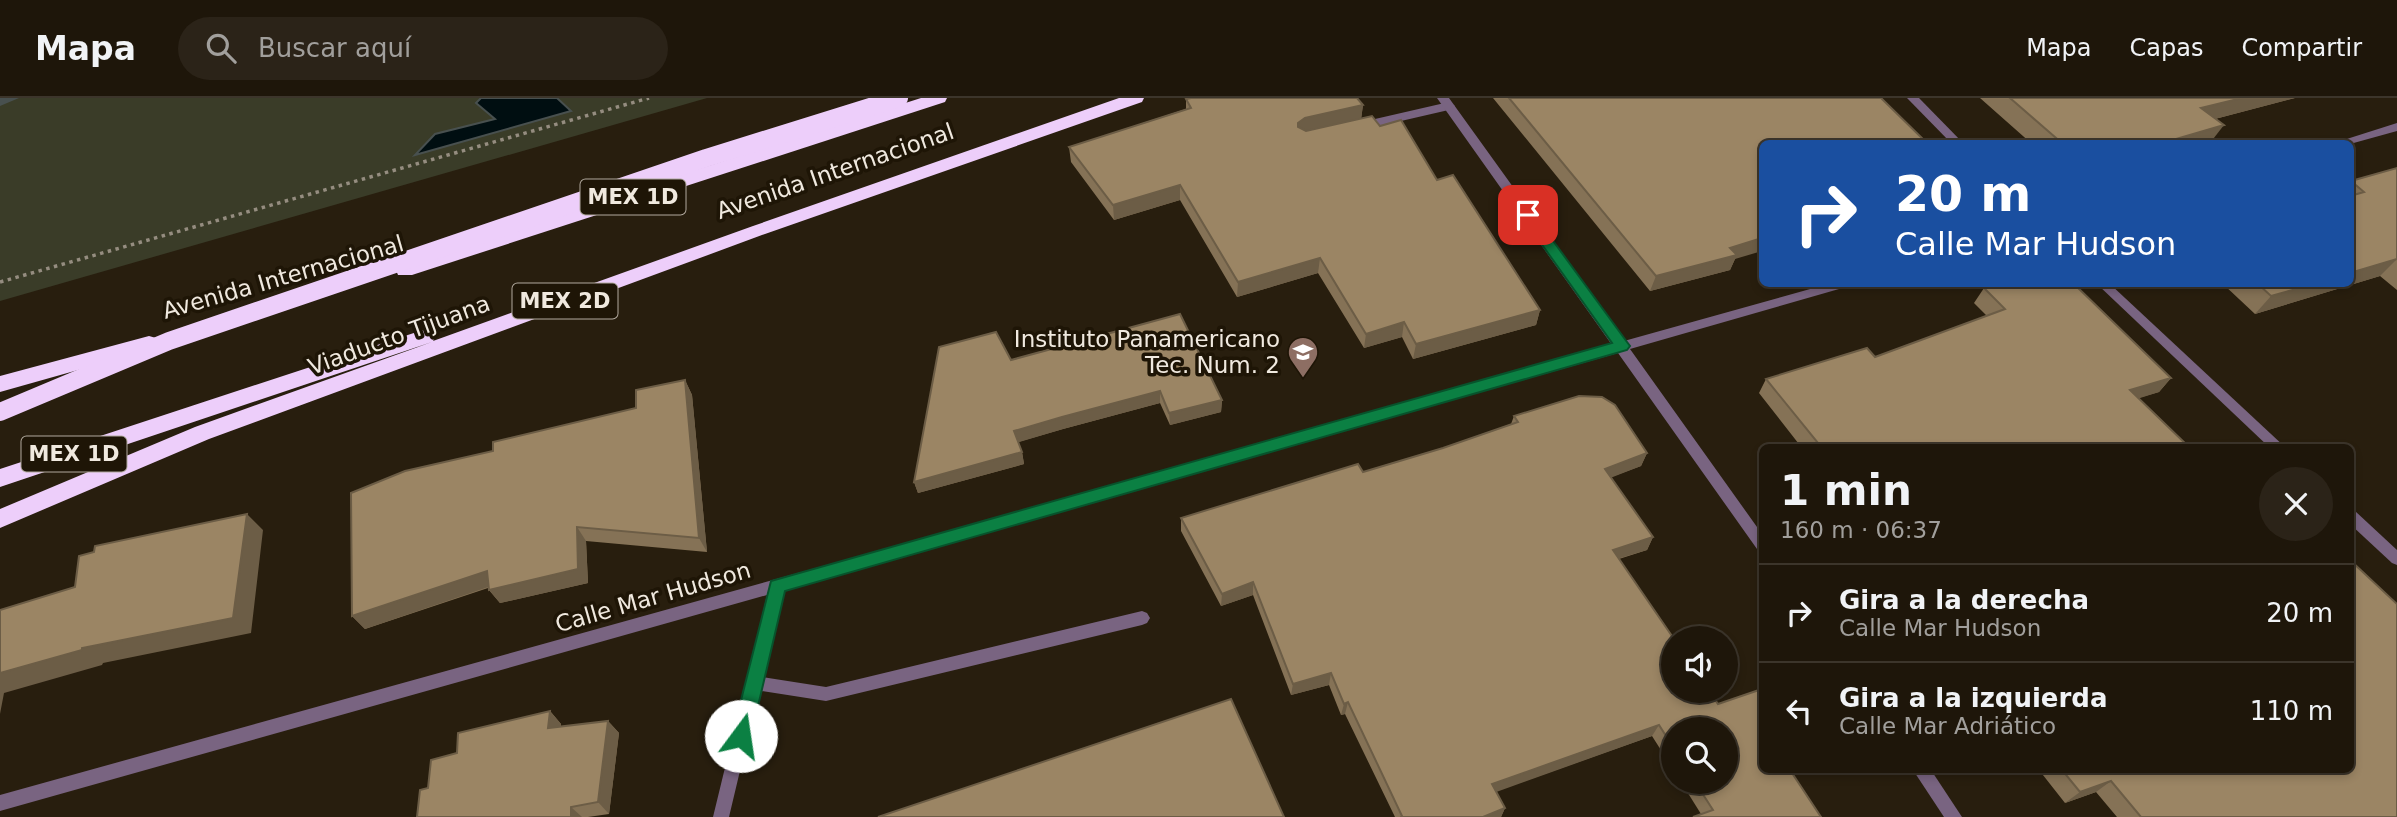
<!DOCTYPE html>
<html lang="es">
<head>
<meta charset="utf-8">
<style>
	:root { --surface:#1e160a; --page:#2b2318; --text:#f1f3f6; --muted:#a19f9c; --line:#3c352b }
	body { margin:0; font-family:"DejaVu Sans",sans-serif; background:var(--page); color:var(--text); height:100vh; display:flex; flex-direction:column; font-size:26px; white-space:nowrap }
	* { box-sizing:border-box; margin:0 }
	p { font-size:23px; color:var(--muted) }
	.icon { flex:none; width:38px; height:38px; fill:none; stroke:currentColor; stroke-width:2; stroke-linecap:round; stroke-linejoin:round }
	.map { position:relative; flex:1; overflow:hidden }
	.sheet { position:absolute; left:1759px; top:346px; width:595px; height:329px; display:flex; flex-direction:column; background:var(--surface); border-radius:10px; box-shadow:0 4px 10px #0003,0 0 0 2px var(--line) }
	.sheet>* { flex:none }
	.top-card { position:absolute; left:1759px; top:42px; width:595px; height:147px; border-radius:10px; box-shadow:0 4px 10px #0003,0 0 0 2px var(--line); background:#1a4fa0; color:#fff; overflow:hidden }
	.tools { position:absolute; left:1661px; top:528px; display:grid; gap:14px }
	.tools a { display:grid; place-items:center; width:77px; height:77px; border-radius:50%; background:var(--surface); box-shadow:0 4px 10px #0003,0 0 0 2px var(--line); font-size:35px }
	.pin { position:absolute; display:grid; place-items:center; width:60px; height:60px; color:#fff; margin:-30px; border-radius:14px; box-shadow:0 4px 10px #0006 }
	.me { position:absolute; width:77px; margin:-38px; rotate:14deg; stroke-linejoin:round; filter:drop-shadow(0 0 5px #0008) }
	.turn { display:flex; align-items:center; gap:24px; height:147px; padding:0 21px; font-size:32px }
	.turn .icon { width:91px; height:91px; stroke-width:2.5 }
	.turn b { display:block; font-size:49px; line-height:60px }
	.round { display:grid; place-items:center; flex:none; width:74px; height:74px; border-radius:37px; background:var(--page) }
	.summary { display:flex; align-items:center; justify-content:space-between; height:119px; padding:0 21px }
	h1 { font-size:42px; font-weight:800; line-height:52px }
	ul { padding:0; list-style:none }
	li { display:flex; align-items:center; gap:21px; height:98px; padding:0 21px; border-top:2px solid var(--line) }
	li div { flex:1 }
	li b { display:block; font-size:26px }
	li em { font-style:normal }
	header { display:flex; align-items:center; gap:42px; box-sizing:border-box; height:98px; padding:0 35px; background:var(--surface); border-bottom:2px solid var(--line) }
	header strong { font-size:33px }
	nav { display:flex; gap:38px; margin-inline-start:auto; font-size:24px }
	.search { width:490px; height:63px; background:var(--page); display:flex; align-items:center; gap:18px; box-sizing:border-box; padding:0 24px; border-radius:38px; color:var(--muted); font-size:26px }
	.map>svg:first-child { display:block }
</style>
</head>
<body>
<header>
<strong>Mapa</strong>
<div class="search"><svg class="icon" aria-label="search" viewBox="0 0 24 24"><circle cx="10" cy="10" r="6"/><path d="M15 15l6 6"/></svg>Buscar aquí</div>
<nav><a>Mapa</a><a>Capas</a><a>Compartir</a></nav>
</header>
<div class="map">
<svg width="2397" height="719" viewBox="0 0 2397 719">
	<rect width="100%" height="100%" fill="#281e0e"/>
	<!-- green -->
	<path fill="#3a3c28" d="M0,0H707L0,203Z"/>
	<!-- water -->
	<path fill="#000e11" stroke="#48504f" stroke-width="2" d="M481,0H557L571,13L415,57L435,36L495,21L476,5Z"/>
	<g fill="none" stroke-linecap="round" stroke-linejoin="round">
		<!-- stream -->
		<path fill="#48504f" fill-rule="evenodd" d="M0,0H19L0,8Z"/>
		<!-- path -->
		<path stroke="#958d80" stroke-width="3.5" stroke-dasharray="3.5 4.5" stroke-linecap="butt" d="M0,184L649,0"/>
		<!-- lane -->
		<g fill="#796481" fill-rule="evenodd">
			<path d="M1449,4L1455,8L1453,11L1362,32L1356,28L1362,24Z"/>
			<path d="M1142,513L1147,515L1150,520L1147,525L1142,527L826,603L755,592L749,590L747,585L749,580L755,578L826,589Z"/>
		</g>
		<!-- street -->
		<g fill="#796481" fill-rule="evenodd">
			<path d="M1437,0H1449L1624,243L1828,186H1848L1846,189L1630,251L1762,436V453L1757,451L1618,255L783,492L729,719H713L767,497L0,713V697L1176,370L1612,247Z"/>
			<path d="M1907,0H1919L1964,46H1952Z"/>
			<path d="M2397,25V33L2350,46H2331Z"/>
			<path d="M2097,186H2110L2286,350H2270Z"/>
			<path d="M2350,411L2355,413L2397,452V467L2392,465L2350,426Z"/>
			<path d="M1913,672H1931L1962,719H1944Z"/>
		</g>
		<!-- highway -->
		<g fill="#edcefa" fill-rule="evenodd">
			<path d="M921,0H947L945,4L412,177H398L396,172L398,167Z"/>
			<path d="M1119,0H1144L1142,4L765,136L209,341L0,430V411L195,329L432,244L0,389V371L426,231L433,233L436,238L433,243L753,128Z"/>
			<path d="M149,238L156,240L159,245L156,250L0,294V278Z"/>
		</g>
		<!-- highway-bridge -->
		<path stroke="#edcefa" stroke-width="18" d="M0,314L169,243L706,60L899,0"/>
	</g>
	<!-- wall -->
	<g fill="#857256">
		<path d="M1493,0H1881L1735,161L1730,172L1650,193Z"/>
		<path d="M1980,0H2295L2215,21L2210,45L2207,46H2032Z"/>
		<path d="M1186,1L1363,7L1361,21L1380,28L1437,82L1540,212L1536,227L1413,261L1402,239L1364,250L1318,175L1237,199L1180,102L1114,122L1071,64L1069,49L1186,11Z"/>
		<path d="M2397,70V192L2380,178L2255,216L2223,186H2350V85Z"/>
		<path d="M1984,190L2171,280L2159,294L2138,300L2190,350H1802L1759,295L1766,281L1875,259L1987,218L1974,205Z"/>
		<path d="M1011,262L1222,302L1221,314L1170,327L1160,305L1063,331L1018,344L1022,354L1024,366L918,395L914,384Z"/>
		<path d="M685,282L692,297L707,454L586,443L588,485L500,505L489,492L488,490L365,531L352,518L493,353L636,310Z"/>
		<path d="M1514,318L1647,355L1641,368L1611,379L1653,439L1647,452L1619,461L1762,672L1821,719L1701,716L1681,684H1726L1673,632V671L1652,638L1496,693L1505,710L1501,719H1395L1345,616L1341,617L1329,587L1291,597L1253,497L1221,508L1181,433V420L1363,374L1443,350L1511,326Z"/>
		<path d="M550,613L561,626V629L608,623L619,635L609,716L588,719H417L428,690Z"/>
		<path d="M2039,672H2350L2397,719H2117L2096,694L2065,705Z"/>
	</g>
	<!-- shaded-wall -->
	<g fill="#6c5d46">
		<path d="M2242,0H2295L2188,28L2201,10Z"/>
		<path d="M1363,7L1361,22L1297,40L1298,25L1305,20Z"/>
		<path d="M2224,27L2210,45L2207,46H2159Z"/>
		<path d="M1180,87V102L1114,122L1113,107Z"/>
		<path d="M1762,140V153L1735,161L1730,172L1650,193L1656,178L1730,150Z"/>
		<path d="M1320,160L1318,175L1237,199L1238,184Z"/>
		<path d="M2397,161L2380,178L2255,216L2271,198L2314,186H2350V175Z"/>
		<path d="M1540,212L1536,227L1413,261L1416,246Z"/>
		<path d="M1404,224L1402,239L1364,250L1366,236Z"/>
		<path d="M2171,280L2159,294L2118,307L2130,292Z"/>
		<path d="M685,282L692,297L707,454L699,440Z"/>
		<path d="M1160,293V305L1063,331L1016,345L1014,333L1062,319Z"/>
		<path d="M1222,302L1221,314L1170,327L1169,315Z"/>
		<path d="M1022,354L1024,366L918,395L914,384Z"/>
		<path d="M1647,355L1641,368L1600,384L1605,371Z"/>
		<path d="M247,416L263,432L251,535L103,565L102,567L4,595L0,616V575Z"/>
		<path d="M577,429L586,443L588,485L500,505L489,492Z"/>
		<path d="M1653,439L1647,452L1607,464L1613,452Z"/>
		<path d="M487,473L497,486L365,531L352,518Z"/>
		<path d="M1253,484V497L1221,508L1222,496Z"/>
		<path d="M1331,575L1329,587L1291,597L1293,586Z"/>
		<path d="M1348,604L1345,616L1341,617L1344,606Z"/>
		<path d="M550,613L561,626L559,643L548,630Z"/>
		<path d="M608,623L619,635L609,716L598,704Z"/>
		<path d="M1659,627L1652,638L1488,697L1492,686Z"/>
		<path d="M2111,683L2096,694L2065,705L2080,694Z"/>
		<path d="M571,709L582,719H571Z"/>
		<path d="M1505,710L1501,719H1483Z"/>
	</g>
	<!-- building -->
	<g fill="#9b8564" stroke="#6c5d46" stroke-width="2">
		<path d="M1191,0H1357L1363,7L1305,20L1298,25V29L1306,33L1372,18L1380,28L1401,22L1437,82L1453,77L1540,212L1416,246L1404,224L1366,236L1320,160L1238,184L1180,87L1113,107L1069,49L1191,10L1186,1Z"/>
		<path d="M1509,0H1881L1928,46H1762V140L1730,150L1737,157L1656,178Z"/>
		<path d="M2010,0H2242L2201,10L2224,27L2159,46H2063Z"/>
		<path d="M2397,70V161L2350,175V98L2364,94L2351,83Z"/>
		<path d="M1999,186H2074L2171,280L2130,292L2190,350H1822L1766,281L1867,250L1875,259L2005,211L1984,190Z"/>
		<path d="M2258,186H2314L2271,198Z"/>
		<path d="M1180,216L1222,302L1169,315L1160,293L1062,319L1014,333L1022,354L914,384L939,249L996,234L1011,262Z"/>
		<path d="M685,282L699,440L577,429L578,471L489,492L487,473L352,518L351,395L405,373L493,353V344L636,310V292Z"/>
		<path d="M1579,298L1602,299L1615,307L1647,355L1605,371L1653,439L1613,452L1674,541L1673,593H1709L1718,606L1762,591V672H1790L1821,719H1693L1713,712L1695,684H1726V632H1673V649L1659,627L1492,686L1505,710L1483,719H1401L1402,718L1348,604L1344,606L1331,575L1293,586L1253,484L1222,496L1181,420L1358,366L1363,374L1443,350L1518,324L1514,318Z"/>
		<path d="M247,416L233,520L82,550V552L0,575V512L75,489L79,458L94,454L95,448Z"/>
		<path d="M2350,462L2397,506V719H2141L2111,683L2080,694L2062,672H2350Z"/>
		<path d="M1231,601L1284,719H878Z"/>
		<path d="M550,613L548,630L608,623L598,704L571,709V719H417L420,692L428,690L431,662L457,655L458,635Z"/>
	</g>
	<!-- route -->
	<path fill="#0b8043" stroke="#07532c" stroke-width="2" d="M1528,112L1532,114L1627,244L1630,248L1627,252L785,493L751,638L748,644L741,647L735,644L732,638L771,483L1612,245L1523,120L1521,117Z"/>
	<!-- icons -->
	<defs>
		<g id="school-pin" transform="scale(1.575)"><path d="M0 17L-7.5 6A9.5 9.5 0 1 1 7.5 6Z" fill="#8d6e63" stroke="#1e1506"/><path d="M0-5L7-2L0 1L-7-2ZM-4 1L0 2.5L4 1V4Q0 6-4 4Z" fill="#fff"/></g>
	</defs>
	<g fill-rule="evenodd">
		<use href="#school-pin" x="1303" y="254"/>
	</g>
	<g text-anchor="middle" stroke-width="7" stroke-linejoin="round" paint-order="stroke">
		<!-- shield labels -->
		<g fill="#1e1506" stroke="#b1a99e" stroke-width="2">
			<rect x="580.5" y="81.5" width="105" height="35" rx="5"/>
			<rect x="512.5" y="185.5" width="105" height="35" rx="5"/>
			<rect x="21.5" y="338.5" width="105" height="35" rx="5"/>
		</g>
		<g font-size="21" font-weight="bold" fill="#f0e9df">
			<text x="633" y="106">MEX 1D</text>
			<text x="565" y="210">MEX 2D</text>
			<text x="74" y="363">MEX 1D</text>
		</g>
		<!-- street labels -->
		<g font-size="23" fill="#f0e9df" stroke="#1e1506">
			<text transform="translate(835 73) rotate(-19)" y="8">Avenida Internacional</text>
			<text transform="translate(283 179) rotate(-16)" y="8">Avenida Internacional</text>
			<text transform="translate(399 237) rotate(-20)" y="8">Viaducto Tijuana</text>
			<text transform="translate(653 499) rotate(-16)" y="8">Calle Mar Hudson</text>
		</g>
		<!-- poi labels -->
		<g font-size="23" fill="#f0e9df" stroke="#1e1506" text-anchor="end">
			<text x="1280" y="249">Instituto Panamericano<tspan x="1280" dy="26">Tec. Num. 2</tspan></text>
		</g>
	</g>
</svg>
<div class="tools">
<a><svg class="icon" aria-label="sound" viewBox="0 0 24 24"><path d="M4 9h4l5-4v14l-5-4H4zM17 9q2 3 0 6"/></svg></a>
<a><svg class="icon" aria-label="search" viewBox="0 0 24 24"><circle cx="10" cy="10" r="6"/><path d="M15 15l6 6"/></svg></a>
</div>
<div class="pin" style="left:1528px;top:117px;background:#d93025"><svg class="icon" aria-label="arrive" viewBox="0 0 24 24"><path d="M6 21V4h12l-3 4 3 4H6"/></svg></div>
<svg class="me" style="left:741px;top:638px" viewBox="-20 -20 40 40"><circle r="19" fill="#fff"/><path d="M0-13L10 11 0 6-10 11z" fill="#0b8043"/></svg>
<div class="top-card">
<div class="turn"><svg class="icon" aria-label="right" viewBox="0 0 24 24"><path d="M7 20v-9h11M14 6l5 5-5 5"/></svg><div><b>20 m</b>Calle Mar Hudson</div></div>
</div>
<section class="sheet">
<div class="summary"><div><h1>1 min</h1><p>160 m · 06:37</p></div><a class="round"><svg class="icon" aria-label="close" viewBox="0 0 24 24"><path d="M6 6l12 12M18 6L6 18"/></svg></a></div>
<ul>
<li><svg class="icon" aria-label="right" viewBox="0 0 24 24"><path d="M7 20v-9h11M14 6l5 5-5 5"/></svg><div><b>Gira a la derecha</b><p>Calle Mar Hudson</p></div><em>20 m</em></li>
<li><svg class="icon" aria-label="left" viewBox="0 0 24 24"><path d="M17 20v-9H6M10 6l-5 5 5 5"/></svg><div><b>Gira a la izquierda</b><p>Calle Mar Adriático</p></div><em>110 m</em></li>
</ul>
</section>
</div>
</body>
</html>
